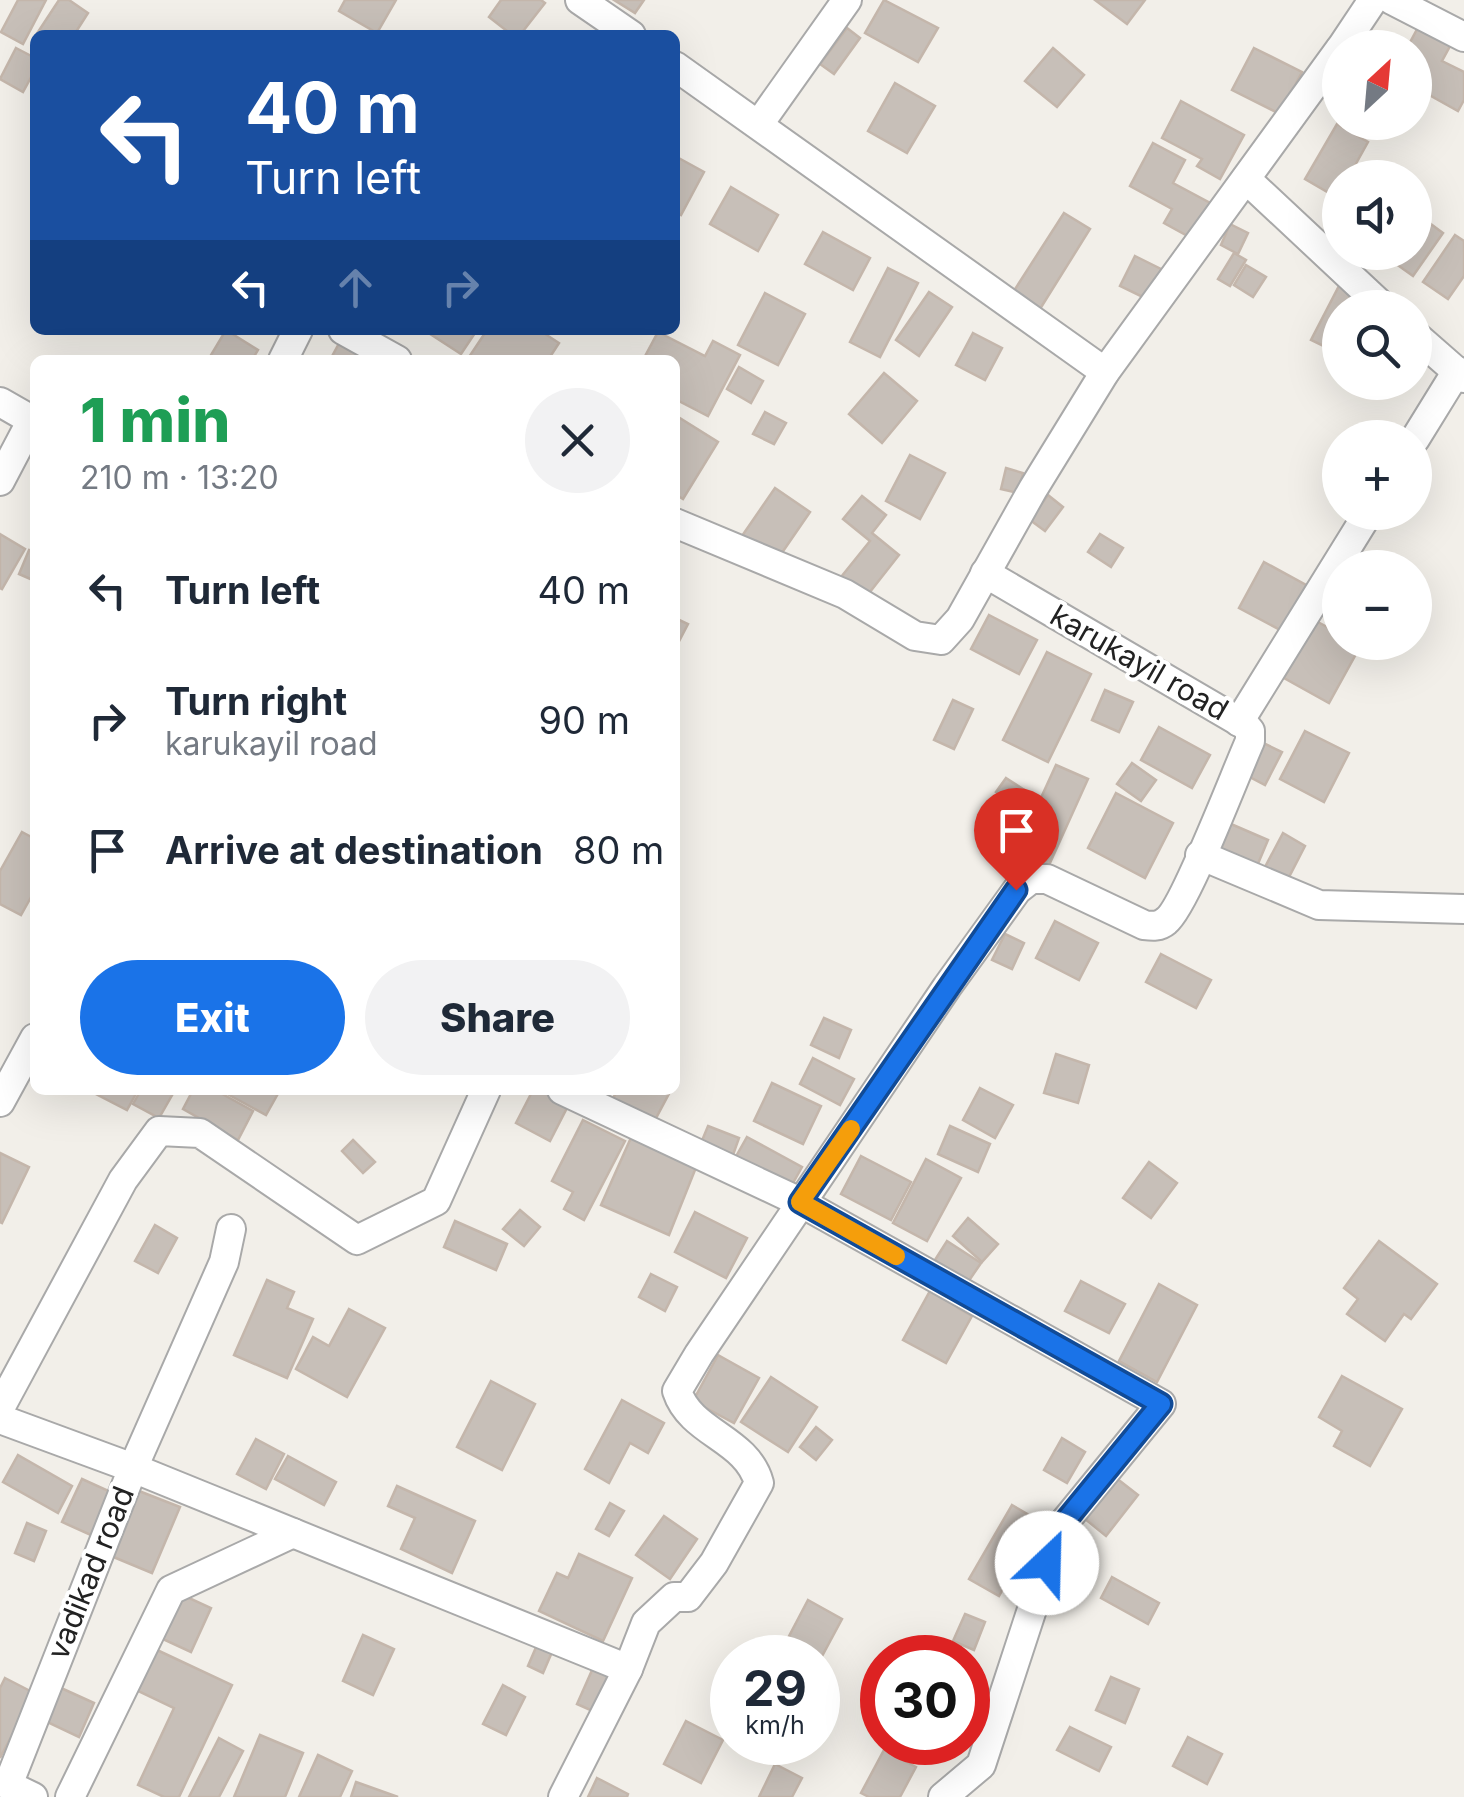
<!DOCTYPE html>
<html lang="en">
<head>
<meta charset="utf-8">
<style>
	:root { --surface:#fff; --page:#f2f2f3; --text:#1f2937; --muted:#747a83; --accent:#1a73e8 }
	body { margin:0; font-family:Inter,sans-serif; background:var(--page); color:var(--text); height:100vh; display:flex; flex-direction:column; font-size:38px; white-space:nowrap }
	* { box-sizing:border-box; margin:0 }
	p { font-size:32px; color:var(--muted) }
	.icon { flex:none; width:55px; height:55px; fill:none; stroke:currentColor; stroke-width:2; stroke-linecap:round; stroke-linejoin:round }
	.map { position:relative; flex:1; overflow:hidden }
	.panel { position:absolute; left:30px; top:355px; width:650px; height:740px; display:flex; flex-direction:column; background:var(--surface); border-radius:15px; box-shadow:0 10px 40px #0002 }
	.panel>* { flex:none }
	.guide { position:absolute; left:30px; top:30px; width:650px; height:305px; border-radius:15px; box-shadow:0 10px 40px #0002; background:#1a4fa0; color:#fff; overflow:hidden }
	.needle { width:65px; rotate:26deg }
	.buttons { position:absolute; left:1322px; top:30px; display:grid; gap:20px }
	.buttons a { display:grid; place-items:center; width:110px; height:110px; border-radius:50%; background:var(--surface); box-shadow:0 10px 40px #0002; font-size:50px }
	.speed { position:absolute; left:710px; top:1635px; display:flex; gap:20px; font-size:50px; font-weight:700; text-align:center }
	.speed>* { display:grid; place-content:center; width:130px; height:130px; border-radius:50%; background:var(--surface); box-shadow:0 10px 40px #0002; line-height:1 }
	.speed small { font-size:25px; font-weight:400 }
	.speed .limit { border:15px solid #d22; background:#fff; color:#111 }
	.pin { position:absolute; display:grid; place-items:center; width:85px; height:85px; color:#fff; margin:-102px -42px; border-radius:50% 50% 50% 0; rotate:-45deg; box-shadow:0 0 10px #0007 }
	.pin .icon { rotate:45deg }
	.me { position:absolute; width:110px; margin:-55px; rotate:24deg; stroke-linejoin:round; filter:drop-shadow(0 0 8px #0008) }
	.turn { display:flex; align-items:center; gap:35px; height:210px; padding:0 50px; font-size:45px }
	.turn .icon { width:130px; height:130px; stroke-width:2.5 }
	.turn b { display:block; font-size:70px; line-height:85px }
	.lanes { display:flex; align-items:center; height:95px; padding:0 50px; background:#0003; justify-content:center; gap:50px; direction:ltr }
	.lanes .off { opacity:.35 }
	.round { display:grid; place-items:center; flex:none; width:105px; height:105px; border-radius:52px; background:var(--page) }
	.head { display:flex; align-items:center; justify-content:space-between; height:170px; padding:0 50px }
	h1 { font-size:60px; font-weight:800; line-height:75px; color:#1e9e55 }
	.primary-button { display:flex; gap:20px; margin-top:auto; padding:20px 50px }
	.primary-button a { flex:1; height:115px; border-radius:60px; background:var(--accent); color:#fff; font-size:40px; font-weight:800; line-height:115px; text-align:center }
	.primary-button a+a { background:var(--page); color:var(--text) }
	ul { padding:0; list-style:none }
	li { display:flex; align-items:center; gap:30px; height:130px; padding:0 50px }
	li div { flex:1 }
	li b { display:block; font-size:38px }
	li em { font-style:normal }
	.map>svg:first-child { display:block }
</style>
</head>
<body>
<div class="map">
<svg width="1464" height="1797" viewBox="0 0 1464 1797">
	<rect width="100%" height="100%" fill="#f2efe9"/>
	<!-- building -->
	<g fill="#c7bfb8" stroke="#c4b6ab" stroke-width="2.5">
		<path d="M18,0H46L23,44L1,32Z"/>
		<path d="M59,0H69L88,13L74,35H36Z"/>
		<path d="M345,0H396L377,33L339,11Z"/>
		<path d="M501,0H541L545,3L520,35H512L489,17Z"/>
		<path d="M614,0H644L635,13Z"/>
		<path d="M884,0L938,28L918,62L865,33Z"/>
		<path d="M1095,0H1145L1127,24Z"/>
		<path d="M1422,20L1455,37L1442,61L1464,72V100L1458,111L1415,87V48H1407Z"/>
		<path d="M847,28L860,38L834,74L820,64Z"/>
		<path d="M16,48L35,58V70L23,92L0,79Z"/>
		<path d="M1053,48L1084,75L1057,107L1025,81Z"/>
		<path d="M1254,48L1302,72L1280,114L1232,90Z"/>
		<path d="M895,83L935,106L907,153L868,131Z"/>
		<path d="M1181,101L1244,135L1220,179L1197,166L1202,159L1162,138Z"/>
		<path d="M1337,124L1368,142L1348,178H1340L1336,197L1305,179Z"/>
		<path d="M1153,143L1185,160L1173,183L1214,205L1195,240L1164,223L1172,209L1130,186Z"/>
		<path d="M675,156L704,172L681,215L675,212Z"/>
		<path d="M731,187L778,215L758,251L710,224Z"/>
		<path d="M1064,213L1090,229L1035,317L1008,300Z"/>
		<path d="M1416,213L1443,233L1413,276L1385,256L1388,252H1415Z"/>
		<path d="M1230,224L1248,233L1238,254L1221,245Z"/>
		<path d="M823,232L870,258L853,290L805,264Z"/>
		<path d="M1455,235L1464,241V276L1448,299L1423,282Z"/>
		<path d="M1234,253L1246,260L1230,286L1218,279Z"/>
		<path d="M1135,256L1163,270L1147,299L1120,286Z"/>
		<path d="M1246,265L1266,277L1253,297L1234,285Z"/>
		<path d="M888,268L918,283L880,357L850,342Z"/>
		<path d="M1341,282L1370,308H1340V354L1311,340Z"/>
		<path d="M929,292L952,307L919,356L896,340Z"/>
		<path d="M765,293L805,314L778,365L738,345Z"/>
		<path d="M226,330L258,350L252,360H208Z"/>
		<path d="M424,330H477L461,354Z"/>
		<path d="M487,330H539L559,343L548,360H467Z"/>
		<path d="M658,332L705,356L713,341L740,355L708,416L675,399V360H643Z"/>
		<path d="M973,333L1002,348L985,380L956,365Z"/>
		<path d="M343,336L381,360H330Z"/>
		<path d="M739,367L763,381L751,403L727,389Z"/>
		<path d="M884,373L917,401L882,443L849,414Z"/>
		<path d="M765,412L786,423L774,444L753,434Z"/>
		<path d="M675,415L718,442L683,499L675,494Z"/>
		<path d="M910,455L945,473L920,519L886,501Z"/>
		<path d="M1006,468L1023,473L1018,493L1001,489Z"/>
		<path d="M775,488L810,512L777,560L742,536Z"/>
		<path d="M1048,495L1063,507L1045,531L1030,520Z"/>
		<path d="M862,496L886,515L872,533L899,555L866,597L841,577L870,541L843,519Z"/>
		<path d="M0,534L25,549L2,589L0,588Z"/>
		<path d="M1100,534L1123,548L1111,567L1088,552Z"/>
		<path d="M29,550L35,552V581L19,574Z"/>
		<path d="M1264,562L1308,586L1284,632L1239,608Z"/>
		<path d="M989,615L1037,640L1019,674L971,649Z"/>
		<path d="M675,618L688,624L675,649Z"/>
		<path d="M1316,621L1340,634V642L1361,645L1329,703L1284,678Z"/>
		<path d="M1047,652L1091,674L1048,762L1003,740Z"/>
		<path d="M1105,690L1133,702L1119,732L1092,720Z"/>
		<path d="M953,700L973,709L954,749L934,740Z"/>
		<path d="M1159,727L1210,755L1192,788L1141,760Z"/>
		<path d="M1305,731L1349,753L1324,802L1280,779Z"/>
		<path d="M1261,742L1282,752L1265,785L1244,774Z"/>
		<path d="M1132,763L1156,780L1141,801L1117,784Z"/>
		<path d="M1056,765L1088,779L1045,874L1013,859Z"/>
		<path d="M1006,778L1023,789L1013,803L996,792Z"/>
		<path d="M1116,793L1173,823L1145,878L1088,848Z"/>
		<path d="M1224,821L1268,840L1257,866L1213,847Z"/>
		<path d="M22,832L35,839V890L21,915L0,904V871Z"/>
		<path d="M1283,833L1305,846L1288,879L1265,867Z"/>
		<path d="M1055,921L1098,943L1079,980L1036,958Z"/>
		<path d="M1005,934L1024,943L1012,969L992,960Z"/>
		<path d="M1161,954L1211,980L1196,1008L1146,982Z"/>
		<path d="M824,1018L851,1030L839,1058L811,1045Z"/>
		<path d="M1056,1054L1089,1065L1078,1103L1044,1093Z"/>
		<path d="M813,1058L854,1079L840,1105L800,1084Z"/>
		<path d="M772,1083L821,1106L803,1144L754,1121Z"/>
		<path d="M980,1088L1013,1105L995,1138L963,1120Z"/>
		<path d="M96,1090H138L127,1110L94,1093Z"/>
		<path d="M141,1090H175L159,1118L133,1104Z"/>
		<path d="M193,1090H215L253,1111L238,1140L183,1109Z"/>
		<path d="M220,1090H280L266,1115Z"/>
		<path d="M533,1090H542L569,1104L550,1141L516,1123Z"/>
		<path d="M618,1090H671L655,1120L613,1098Z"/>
		<path d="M583,1120L625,1141L584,1220L564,1209L573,1192L552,1181Z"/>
		<path d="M708,1126L739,1138L733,1155L701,1143Z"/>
		<path d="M950,1126L990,1144L978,1172L938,1154Z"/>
		<path d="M634,1131L699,1160L669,1235L601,1205Z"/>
		<path d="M747,1137L802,1167L789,1190L734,1160Z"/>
		<path d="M353,1140L375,1162L363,1173L342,1151Z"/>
		<path d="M0,1153L29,1167L2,1223L0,1222Z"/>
		<path d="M861,1156L911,1182L891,1220L841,1194Z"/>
		<path d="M926,1159L961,1178L927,1241L893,1223Z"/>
		<path d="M1149,1162L1177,1183L1151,1218L1123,1198Z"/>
		<path d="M520,1210L540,1227L524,1246L503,1229Z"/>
		<path d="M695,1212L747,1238L726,1278L675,1252Z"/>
		<path d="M968,1218L998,1244L982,1262L953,1236Z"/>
		<path d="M455,1221L507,1244L496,1270L444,1247Z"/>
		<path d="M155,1225L177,1238L158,1273L135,1261Z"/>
		<path d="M947,1241L981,1263L968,1282L935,1260Z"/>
		<path d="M1379,1241L1437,1284L1411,1319L1404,1314L1385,1341L1347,1314L1358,1299L1344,1288Z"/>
		<path d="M651,1274L677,1287L665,1311L639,1297Z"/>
		<path d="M267,1280L294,1292L287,1308L313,1319L287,1378L234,1355Z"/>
		<path d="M936,1280L964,1296L958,1308L972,1316L946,1363L903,1340Z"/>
		<path d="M1081,1281L1125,1304L1109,1333L1065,1311Z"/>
		<path d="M1159,1284L1197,1305L1157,1382L1119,1361Z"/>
		<path d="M349,1309L385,1328L347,1397L296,1369L313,1337L329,1346Z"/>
		<path d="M718,1355L759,1378L734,1423L693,1401Z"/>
		<path d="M1342,1376L1402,1409L1370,1466L1334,1446L1342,1431L1319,1417Z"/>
		<path d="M771,1377L817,1407L788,1452L741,1422Z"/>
		<path d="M491,1381L535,1404L502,1470L457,1447Z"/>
		<path d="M622,1400L664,1423L648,1453L630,1443L609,1483L585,1469Z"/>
		<path d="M816,1427L832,1440L816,1460L800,1447Z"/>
		<path d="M1062,1438L1085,1452L1067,1483L1044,1470Z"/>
		<path d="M256,1439L284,1454L266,1489L237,1474Z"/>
		<path d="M18,1455L72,1486L58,1513L3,1482Z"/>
		<path d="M288,1456L336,1482L324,1505L275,1479Z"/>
		<path d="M1111,1474L1138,1495L1106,1536L1079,1514Z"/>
		<path d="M82,1479L111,1492L91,1535L62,1522Z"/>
		<path d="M397,1486L475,1521L452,1573L401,1549L415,1518L388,1506Z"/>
		<path d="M139,1491L180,1507L152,1573L111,1556Z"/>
		<path d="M610,1503L624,1511L609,1536L596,1529Z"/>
		<path d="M1012,1505L1041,1522L999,1596L969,1579Z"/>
		<path d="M664,1516L697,1539L670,1579L636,1555Z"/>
		<path d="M27,1523L46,1531L34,1561L15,1553Z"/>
		<path d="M579,1554L632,1578L603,1641L539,1611L557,1573L568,1578Z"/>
		<path d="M1112,1577L1159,1603L1148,1624L1101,1598Z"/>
		<path d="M176,1592L211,1608L191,1652L156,1636Z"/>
		<path d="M808,1600L842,1619L821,1658L787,1640Z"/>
		<path d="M965,1614L985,1622L974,1650L953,1641Z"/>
		<path d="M363,1635L394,1649L373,1695L343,1681Z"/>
		<path d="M540,1638L555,1645L543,1673L528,1666Z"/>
		<path d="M157,1650L232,1685L179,1797H164L138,1785L174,1708L138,1691Z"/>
		<path d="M593,1668L611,1677L595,1712L577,1704Z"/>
		<path d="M1111,1677L1139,1689L1125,1723L1096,1710Z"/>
		<path d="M5,1678L34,1693L0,1758V1688Z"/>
		<path d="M503,1685L525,1697L506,1735L483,1724Z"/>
		<path d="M61,1688L94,1703L79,1737L45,1721Z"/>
		<path d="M686,1721L723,1740L701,1783L664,1764Z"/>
		<path d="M1070,1727L1111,1747L1099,1771L1057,1750Z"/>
		<path d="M260,1735L303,1753L285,1797H234Z"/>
		<path d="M1188,1737L1222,1754L1207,1784L1173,1766Z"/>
		<path d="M219,1738L243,1751L219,1797H189Z"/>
		<path d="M884,1750L916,1767L900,1797H869L861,1793Z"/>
		<path d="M318,1755L352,1771L340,1797H299Z"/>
		<path d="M775,1764L802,1778L792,1797H759Z"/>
		<path d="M597,1778L628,1794L627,1797H588Z"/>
		<path d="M356,1782L398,1797H351Z"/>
	</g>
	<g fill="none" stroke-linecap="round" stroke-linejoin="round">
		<!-- minor casing -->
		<g stroke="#a9a9a9" stroke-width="32">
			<g id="minor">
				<path d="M580,0L631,35"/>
				<path d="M1392,0L1464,37"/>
				<path d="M1341,48L1373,0"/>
				<path d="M675,66L1105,372"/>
				<path d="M759,124L847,0"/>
				<path d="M1246,179L1384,308"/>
				<path d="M343,330L397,360"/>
				<path d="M1415,335L1464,378"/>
				<path d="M283,360L298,330"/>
				<path d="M0,402L35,422"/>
				<path d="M1415,439L1457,371"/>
				<path d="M0,481L32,420"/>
				<path d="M675,523L845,594L915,636L941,640L960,619L1033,489L1105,372L1340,49"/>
				<path d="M1239,722L1369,512"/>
				<path d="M1200,855L1319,905L1464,909"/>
				<path d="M562,1090L800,1202L1161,1404L1058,1530L981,1765L943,1797"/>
				<path d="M0,1102L35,1038"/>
				<path d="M231,1229L224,1262L133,1468L628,1669"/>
				<path d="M0,1408L123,1180L159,1131L200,1133L357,1240L436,1201L486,1090"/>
				<path d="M0,1419L133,1468L8,1785L33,1797"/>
				<path d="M70,1797L171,1590L293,1533"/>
				<path d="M563,1797L628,1669L646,1623L674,1597H688L714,1563L759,1483C747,1438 691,1434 677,1391L699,1354L947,987L1017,890L1031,879H1047L1144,925C1152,926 1159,927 1166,921C1185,907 1236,772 1250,741V731L1245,725L985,573"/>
			</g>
		</g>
		<!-- minor -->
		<use href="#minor" stroke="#fff" stroke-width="28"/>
	</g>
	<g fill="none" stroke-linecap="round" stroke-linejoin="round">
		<!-- route casing -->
		<g stroke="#114b97" stroke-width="25">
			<path id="route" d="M1016,890L800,1202L1161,1404L1058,1530L1047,1563"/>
		</g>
		<!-- route -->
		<use href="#route" stroke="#1a73e8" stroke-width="18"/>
		<!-- slow -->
		<path stroke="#f59e0b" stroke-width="18" d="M851,1129L800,1202L896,1256"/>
	</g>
	<g text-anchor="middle" stroke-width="8" stroke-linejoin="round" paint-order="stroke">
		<!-- street labels -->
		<g font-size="30" fill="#222" stroke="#fff">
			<text transform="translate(1139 663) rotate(30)" y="10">karukayil road</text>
			<text transform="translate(91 1573) rotate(-68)" y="10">vadikad road</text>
		</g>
	</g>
</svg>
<div class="buttons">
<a><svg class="needle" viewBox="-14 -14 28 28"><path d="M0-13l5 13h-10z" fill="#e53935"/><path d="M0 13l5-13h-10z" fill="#747a83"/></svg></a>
<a><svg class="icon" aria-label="sound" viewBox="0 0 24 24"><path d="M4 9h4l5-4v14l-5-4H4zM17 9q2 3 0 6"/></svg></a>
<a><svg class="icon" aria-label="search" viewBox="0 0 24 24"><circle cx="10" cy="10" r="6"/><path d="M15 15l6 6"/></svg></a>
<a>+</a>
<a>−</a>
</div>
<div class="speed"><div>29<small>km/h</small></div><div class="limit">30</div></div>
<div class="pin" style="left:1016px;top:890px;background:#d93025"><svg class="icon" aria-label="arrive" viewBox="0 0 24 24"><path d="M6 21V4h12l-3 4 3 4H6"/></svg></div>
<svg class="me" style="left:1047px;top:1563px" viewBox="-20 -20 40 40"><circle r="19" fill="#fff"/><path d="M0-13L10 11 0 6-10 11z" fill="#1a73e8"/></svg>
<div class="guide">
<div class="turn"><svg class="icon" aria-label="left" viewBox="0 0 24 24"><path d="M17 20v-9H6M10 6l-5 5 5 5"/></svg><div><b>40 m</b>Turn left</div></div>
<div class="lanes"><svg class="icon" aria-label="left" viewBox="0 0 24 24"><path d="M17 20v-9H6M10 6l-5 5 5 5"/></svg><svg class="icon off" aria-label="ahead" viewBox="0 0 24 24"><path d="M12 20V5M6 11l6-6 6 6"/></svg><svg class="icon off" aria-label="right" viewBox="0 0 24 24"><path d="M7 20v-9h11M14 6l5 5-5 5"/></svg></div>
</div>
<section class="panel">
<div class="head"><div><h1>1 min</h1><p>210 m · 13:20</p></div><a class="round"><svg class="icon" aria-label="close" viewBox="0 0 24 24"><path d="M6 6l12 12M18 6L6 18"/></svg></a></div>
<ul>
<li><svg class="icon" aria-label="left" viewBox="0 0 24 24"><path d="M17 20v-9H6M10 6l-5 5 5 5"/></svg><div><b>Turn left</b></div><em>40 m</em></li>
<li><svg class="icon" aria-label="right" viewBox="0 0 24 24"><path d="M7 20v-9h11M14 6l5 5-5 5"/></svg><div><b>Turn right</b><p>karukayil road</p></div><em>90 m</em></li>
<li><svg class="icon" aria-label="arrive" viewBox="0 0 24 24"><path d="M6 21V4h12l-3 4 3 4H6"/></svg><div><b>Arrive at destination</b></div><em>80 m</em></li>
</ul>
<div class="primary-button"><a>Exit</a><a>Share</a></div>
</section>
</div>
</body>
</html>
